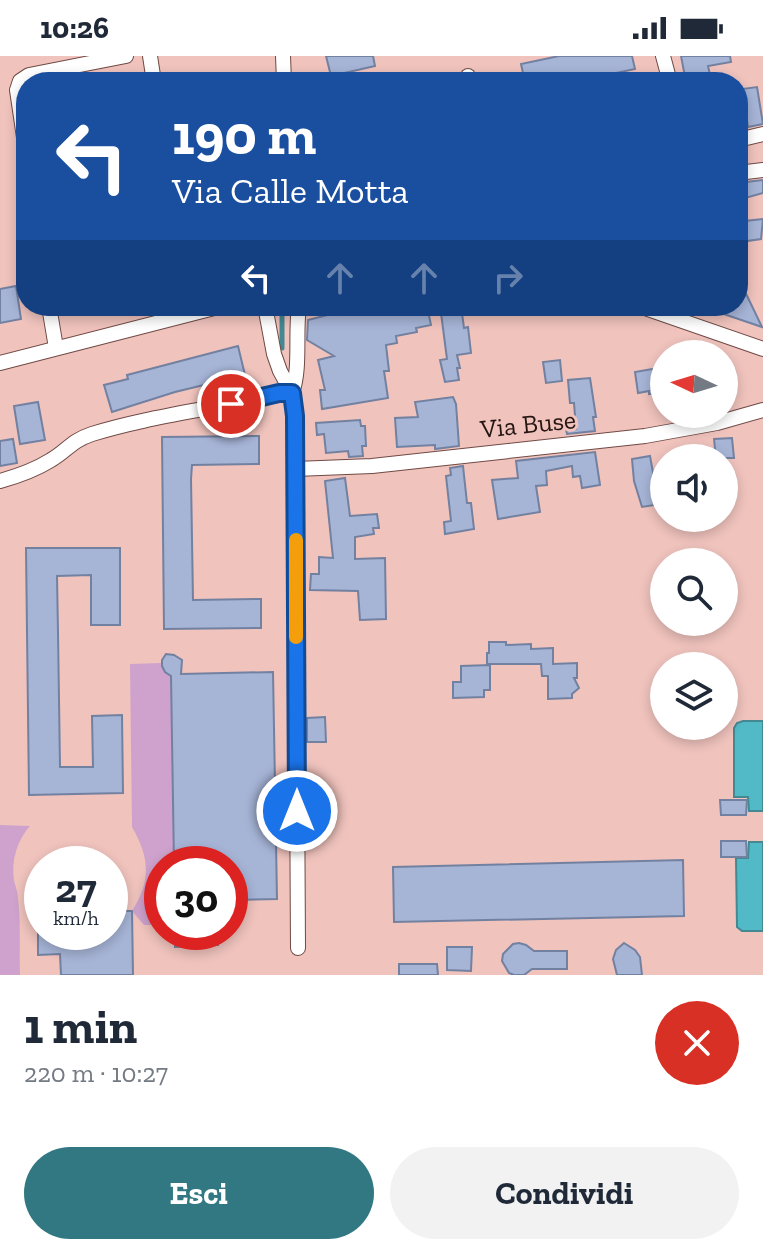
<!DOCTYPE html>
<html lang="it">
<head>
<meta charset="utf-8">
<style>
	:root { --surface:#fff; --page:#f2f2f3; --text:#1f2937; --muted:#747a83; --accent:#317882 }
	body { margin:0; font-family:"Zilla Slab",serif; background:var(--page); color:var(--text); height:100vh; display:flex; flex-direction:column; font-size:30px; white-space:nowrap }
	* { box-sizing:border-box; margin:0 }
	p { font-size:26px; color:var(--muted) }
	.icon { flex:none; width:44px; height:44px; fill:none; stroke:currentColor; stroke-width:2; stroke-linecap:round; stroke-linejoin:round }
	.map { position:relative; height:919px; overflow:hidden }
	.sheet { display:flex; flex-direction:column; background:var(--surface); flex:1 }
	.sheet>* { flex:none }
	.guide { position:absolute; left:16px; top:16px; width:732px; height:244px; border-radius:32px; box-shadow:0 4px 12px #0003; background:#1a4fa0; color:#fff; overflow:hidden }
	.needle { width:52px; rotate:274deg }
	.buttons { position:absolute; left:650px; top:284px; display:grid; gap:16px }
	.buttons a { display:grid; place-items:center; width:88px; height:88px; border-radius:50%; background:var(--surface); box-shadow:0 4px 12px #0003; font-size:40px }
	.speed { position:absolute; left:24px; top:790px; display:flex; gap:16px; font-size:40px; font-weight:700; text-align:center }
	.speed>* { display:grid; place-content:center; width:104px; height:104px; border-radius:50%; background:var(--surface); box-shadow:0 4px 12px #0003; line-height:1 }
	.speed small { font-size:20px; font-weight:400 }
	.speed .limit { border:12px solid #d22; background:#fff; color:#111 }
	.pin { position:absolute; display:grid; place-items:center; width:68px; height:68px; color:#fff; margin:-34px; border:4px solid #fff; border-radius:50%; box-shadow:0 2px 8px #0007 }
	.me { position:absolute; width:88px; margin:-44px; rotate:0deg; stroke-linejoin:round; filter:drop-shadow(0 0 6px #0008) }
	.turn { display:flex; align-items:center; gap:28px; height:168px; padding:0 24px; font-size:36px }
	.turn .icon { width:104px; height:104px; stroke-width:2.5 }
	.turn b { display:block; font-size:56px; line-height:68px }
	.lanes { display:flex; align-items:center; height:76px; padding:0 24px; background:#0003; justify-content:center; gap:40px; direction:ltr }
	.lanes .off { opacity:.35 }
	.round { display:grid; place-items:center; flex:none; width:84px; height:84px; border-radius:42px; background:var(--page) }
	.overview { display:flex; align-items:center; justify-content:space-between; height:136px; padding:0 24px }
	h1 { font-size:48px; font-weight:800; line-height:60px }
	.button { display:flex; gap:16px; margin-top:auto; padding:16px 24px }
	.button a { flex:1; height:92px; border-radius:48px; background:var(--accent); color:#fff; font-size:32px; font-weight:800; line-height:92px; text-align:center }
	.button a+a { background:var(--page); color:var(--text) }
	.status { display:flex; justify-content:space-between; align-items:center; height:56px; padding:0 40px; background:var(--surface); direction:ltr }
	.status svg { height:22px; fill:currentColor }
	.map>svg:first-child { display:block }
</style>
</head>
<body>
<div class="status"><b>10:26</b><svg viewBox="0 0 49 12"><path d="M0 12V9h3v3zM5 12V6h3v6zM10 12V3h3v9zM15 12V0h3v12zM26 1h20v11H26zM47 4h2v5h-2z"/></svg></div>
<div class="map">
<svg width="763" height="919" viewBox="0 0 763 919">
	<rect width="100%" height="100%" fill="#f0c3bd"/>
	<!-- green -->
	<g fill="#cea2cc">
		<path d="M162,607L164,615L171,618L174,808H162V869H144L132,855C151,825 150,802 132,771L130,608Z"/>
		<path d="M0,769L30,770C17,784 11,805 14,824C15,830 18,836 18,842C21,867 19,894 20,919H0Z"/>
	</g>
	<!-- water -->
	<g fill="#52b9c7" stroke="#448891" stroke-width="2">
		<path d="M743,665H763V755H749L748,741H734V672L737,667Z"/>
		<path d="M749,786H763V875H742L737,871L736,802H748Z"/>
	</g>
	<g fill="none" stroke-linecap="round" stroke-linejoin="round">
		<!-- stream -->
		<path stroke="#448891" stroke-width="5" d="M282,256V292"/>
	</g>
	<!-- building -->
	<g fill="#a6b4d6" stroke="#7381a1" stroke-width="2">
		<path d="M326,0H373L375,10L331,20Z"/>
		<path d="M559,0H632L635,13L573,26H525L521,8Z"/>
		<path d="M681,0H730L731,6L708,10L711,23L686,26Z"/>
		<path d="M757,31L763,68L748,71L742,33Z"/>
		<path d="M763,124V137L738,144V127Z"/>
		<path d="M763,163L761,183L747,185L745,165Z"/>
		<path d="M738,221L762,271L706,252V250H738Z"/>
		<path d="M16,230L21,263L0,267V233Z"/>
		<path d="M382,250H423L424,256L428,255L431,269L416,272L417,276L396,280L397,287L386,289L389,315H384L388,342L322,353L320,334H325L318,304L334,300L307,284L308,264L339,256L340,259Z"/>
		<path d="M455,255L456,258L462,257L464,272L468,271L471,297L457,299L460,312H457L459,324L445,326L440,304L447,303L441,257Z"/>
		<path d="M238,290L245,319L175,336L112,356L104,329L128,323L127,319Z"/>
		<path d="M560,304L562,325L546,327L543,306Z"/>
		<path d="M664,311V336L649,338V335L638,337L635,316Z"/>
		<path d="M590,322L596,361H593L595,375L567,378L566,373H576L574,347H570L568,324Z"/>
		<path d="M453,341L456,348L459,390L435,393V389L397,391L395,362L418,361L415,346Z"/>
		<path d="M38,346L45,384L20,388L14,350Z"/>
		<path d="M360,364L361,370H365L366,390H362L363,400L349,401L348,395L326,397L324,378L317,379L316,367Z"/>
		<path d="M259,380V408L192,409L191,423L193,544L261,543V572L164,573L162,381Z"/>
		<path d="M732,382L734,402H716L714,383Z"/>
		<path d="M13,383L17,407L0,410V385Z"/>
		<path d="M595,396L600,429L582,432L580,420L573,421L572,410L546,415L547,429L536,430L540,456L498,463L492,424L518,422L516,405Z"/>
		<path d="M650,400L654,422L660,421L663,438L659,439L661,448L642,451L634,425L632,403Z"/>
		<path d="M463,410L467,447H471L474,473L445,478L444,466L451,465L446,420L451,419L450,412Z"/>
		<path d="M345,422L350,460L377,458L379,472H373L374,478L355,481V503L385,502L386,563L360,564L358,535L310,534L311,518H319V501L333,502L325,425Z"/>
		<path d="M26,492H120V569H91V519L57,520L58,576L60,711H93L92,660L122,659L123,737L29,739Z"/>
		<path d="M489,586H506V589L531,588V593L553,592V608L577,607V622H574L579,632L572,638V642L548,643V620H542L541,608H487V597H489Z"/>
		<path d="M166,598L174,599L182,604L181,618L273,616L277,843L230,844V808H174L171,620L165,616L162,610V604Z"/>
		<path d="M490,609V634H484V641L453,642V626H461V610Z"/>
		<path d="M325,661L326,686H307V662Z"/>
		<path d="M720,744H747L746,759H721Z"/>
		<path d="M721,785H746L747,801H721Z"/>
		<path d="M683,804L684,860L394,866L393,811Z"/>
		<path d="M110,855H132L133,919H61L60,898L38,899V876H110Z"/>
		<path d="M175,876H218V889L195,888V890L175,891Z"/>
		<path d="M519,887L526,889L534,895H567V913H532L524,919H514L509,917L502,905L503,898L513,888Z"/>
		<path d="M624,887L635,894L640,901L642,919H617L613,903L616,894Z"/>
		<path d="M447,891H472L471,915L447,914Z"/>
		<path d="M399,908H437L438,919H399Z"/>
	</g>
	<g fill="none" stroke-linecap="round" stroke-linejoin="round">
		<!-- minor casing -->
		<g stroke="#704a45" stroke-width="16">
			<g id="minor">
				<path d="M150,0L154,26"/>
				<path d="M283,0L284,26"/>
				<path d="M663,0L670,26"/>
				<path d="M468,20V26"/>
				<path d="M738,84L763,78"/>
				<path d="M26,95L17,34L20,25L29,19L126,0"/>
				<path d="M738,117L763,114"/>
				<path d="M49,250L56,292"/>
				<path d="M265,250L274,298L280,315L292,337L295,360L298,892"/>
				<path d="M639,250L763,293"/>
				<path d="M0,307L222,250"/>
				<path d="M292,337C301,311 295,278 299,250"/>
				<path d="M295,413L372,410L645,380L717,367L763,354"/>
				<path d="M0,425C18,420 35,414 51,404C68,394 71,385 92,378C153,359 218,353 279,337H292"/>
			</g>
		</g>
		<!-- minor -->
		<use href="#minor" stroke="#fff" stroke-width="14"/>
	</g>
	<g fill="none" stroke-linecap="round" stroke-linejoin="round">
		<!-- route casing -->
		<g stroke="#114b97" stroke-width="20">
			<path id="route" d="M231,348L279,337H292L295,360L297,755"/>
		</g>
		<!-- route -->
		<use href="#route" stroke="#1a73e8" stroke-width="14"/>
		<!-- slow -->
		<path stroke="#f59e0b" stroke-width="14" d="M296,484V581"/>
	</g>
	<g text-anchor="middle" stroke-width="6" stroke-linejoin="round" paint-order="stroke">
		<!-- street labels -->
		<g font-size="26" fill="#241512" stroke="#f0c3bd">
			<text transform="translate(528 368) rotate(-6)" y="9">Via Buse</text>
		</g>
	</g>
</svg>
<div class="buttons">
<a><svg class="needle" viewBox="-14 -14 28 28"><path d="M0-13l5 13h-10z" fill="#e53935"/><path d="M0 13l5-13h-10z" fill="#747a83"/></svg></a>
<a><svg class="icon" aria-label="sound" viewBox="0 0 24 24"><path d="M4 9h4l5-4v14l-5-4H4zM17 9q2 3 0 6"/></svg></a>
<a><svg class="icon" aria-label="search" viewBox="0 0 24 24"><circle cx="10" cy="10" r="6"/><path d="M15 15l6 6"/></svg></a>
<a><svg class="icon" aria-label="layers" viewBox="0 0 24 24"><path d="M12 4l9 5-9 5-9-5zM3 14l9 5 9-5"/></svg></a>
</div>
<div class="speed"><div>27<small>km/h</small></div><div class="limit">30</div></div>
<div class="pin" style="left:231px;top:348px;background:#d93025"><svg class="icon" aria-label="arrive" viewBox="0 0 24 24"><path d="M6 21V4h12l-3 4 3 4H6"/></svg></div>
<svg class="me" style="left:297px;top:755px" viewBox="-20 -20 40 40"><circle r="17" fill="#1a73e8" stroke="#fff" stroke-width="3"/><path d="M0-11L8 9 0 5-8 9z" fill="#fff"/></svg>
<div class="guide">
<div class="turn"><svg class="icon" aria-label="left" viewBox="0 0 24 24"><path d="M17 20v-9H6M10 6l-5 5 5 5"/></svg><div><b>190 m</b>Via Calle Motta</div></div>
<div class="lanes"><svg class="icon" aria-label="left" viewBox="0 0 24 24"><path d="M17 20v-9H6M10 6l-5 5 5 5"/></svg><svg class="icon off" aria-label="ahead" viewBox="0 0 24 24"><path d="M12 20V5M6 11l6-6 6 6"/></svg><svg class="icon off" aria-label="ahead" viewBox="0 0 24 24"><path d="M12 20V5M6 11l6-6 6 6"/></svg><svg class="icon off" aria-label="right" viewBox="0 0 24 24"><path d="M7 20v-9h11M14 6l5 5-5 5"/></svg></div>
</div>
</div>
<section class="sheet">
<div class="overview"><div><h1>1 min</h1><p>220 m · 10:27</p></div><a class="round" style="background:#d93025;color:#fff"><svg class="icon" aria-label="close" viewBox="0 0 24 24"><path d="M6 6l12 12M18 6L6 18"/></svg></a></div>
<div class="button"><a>Esci</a><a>Condividi</a></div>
</section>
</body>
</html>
